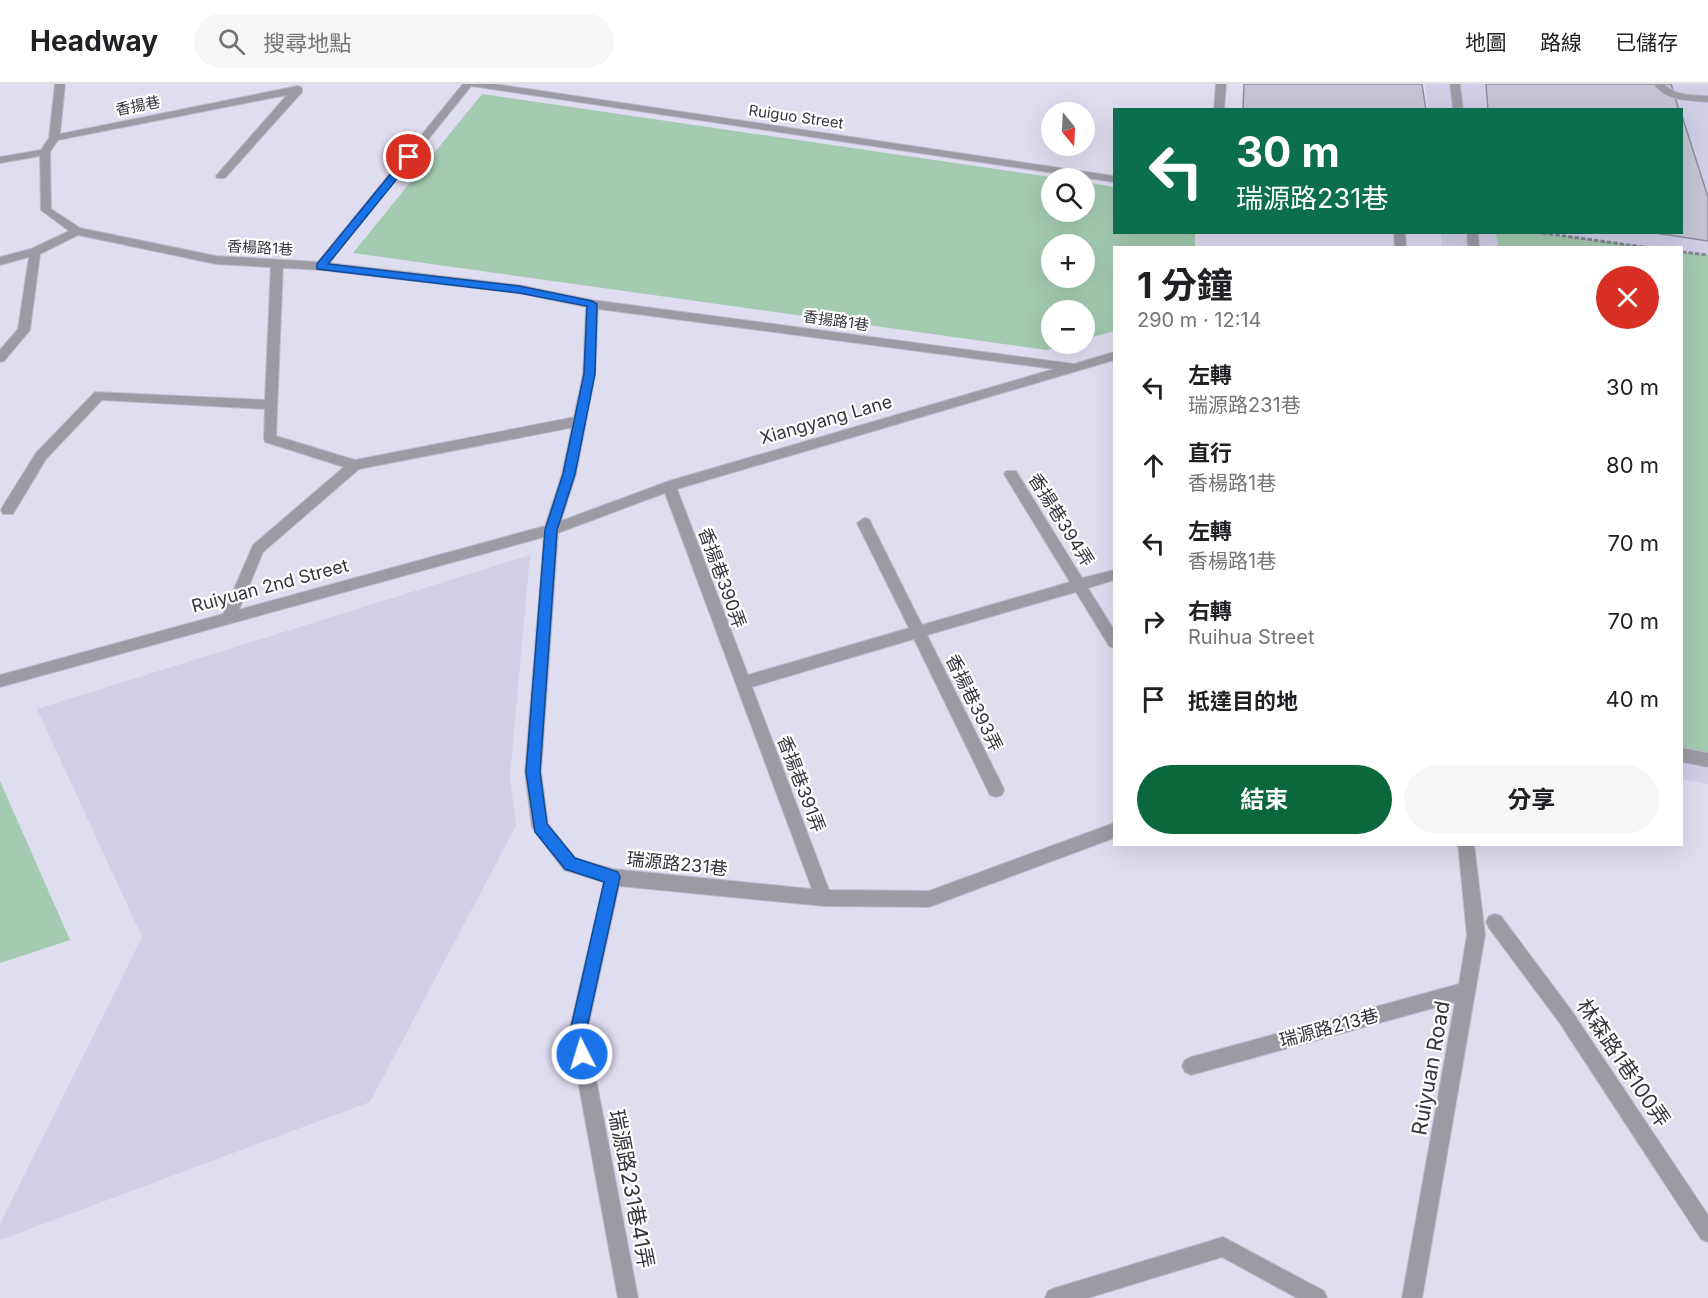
<!DOCTYPE html>
<html lang="zh-TW">
<head>
<meta charset="utf-8">
<style>
	:root { --surface:#fff; --page:#f6f6f6; --text:#202124; --muted:#757577; --line:#e0e0e0; --accent:#0a683c }
	body { margin:0; font-family:Inter,"Noto Sans TC",sans-serif; background:var(--page); color:var(--text); height:100vh; display:flex; flex-direction:column; font-size:22px; white-space:nowrap }
	* { box-sizing:border-box; margin:0 }
	p { font-size:20px; color:var(--muted) }
	.icon { flex:none; width:33px; height:33px; fill:none; stroke:currentColor; stroke-width:2; stroke-linecap:round; stroke-linejoin:round }
	.map { position:relative; flex:1; overflow:hidden }
	.side { position:absolute; left:1113px; top:162px; width:570px; height:600px; display:flex; flex-direction:column; background:var(--surface); border-radius:0px; box-shadow:0 6px 24px #0002 }
	.side>* { flex:none }
	.hud { position:absolute; left:1113px; top:24px; width:570px; height:126px; border-radius:0px; box-shadow:0 6px 24px #0002; background:#0b6e4f; color:#fff; overflow:hidden }
	.needle { width:39px; rotate:162deg }
	.fabs { position:absolute; left:1041px; top:18px; display:grid; gap:12px }
	.fabs a { display:grid; place-items:center; width:54px; height:54px; border-radius:50%; background:var(--surface); box-shadow:0 6px 24px #0002; font-size:30px }
	.pin { position:absolute; display:grid; place-items:center; width:51px; height:51px; color:#fff; margin:-26px; border:3px solid #fff; border-radius:50%; box-shadow:0 2px 6px #0007 }
	.me { position:absolute; width:66px; margin:-33px; rotate:355deg; stroke-linejoin:round; filter:drop-shadow(0 0 4px #0008) }
	.turn { display:flex; align-items:center; gap:21px; height:126px; padding:0 24px; font-size:27px }
	.turn .icon { width:78px; height:78px; stroke-width:2.5 }
	.turn b { display:block; font-size:42px; line-height:51px }
	.round { display:grid; place-items:center; flex:none; width:63px; height:63px; border-radius:32px; background:var(--page) }
	.head { display:flex; align-items:center; justify-content:space-between; height:102px; padding:0 24px }
	h1 { font-size:36px; font-weight:700; line-height:45px }
	.cta { display:flex; gap:12px; margin-top:auto; padding:12px 24px }
	.cta a { flex:1; height:69px; border-radius:36px; background:var(--accent); color:#fff; font-size:24px; font-weight:700; line-height:69px; text-align:center }
	.cta a+a { background:var(--page); color:var(--text) }
	ul { padding:0; list-style:none }
	li { display:flex; align-items:center; gap:18px; height:78px; padding:0 24px }
	li div { flex:1 }
	li b { display:block; font-size:22px }
	li em { font-style:normal }
	header { display:flex; align-items:center; gap:36px; box-sizing:border-box; height:84px; padding:0 30px; background:var(--surface); border-bottom:2px solid var(--line) }
	header strong { font-size:28px }
	nav { display:flex; gap:33px; margin-inline-start:auto; font-size:21px }
	.search { width:420px; height:54px; background:var(--page); display:flex; align-items:center; gap:15px; box-sizing:border-box; padding:0 21px; border-radius:33px; color:var(--muted); font-size:22px }
	.map>svg:first-child { display:block }
</style>
</head>
<body>
<header>
<strong>Headway</strong>
<div class="search"><svg class="icon" aria-label="search" viewBox="0 0 24 24"><circle cx="10" cy="10" r="6"/><path d="M15 15l6 6"/></svg>搜尋地點</div>
<nav><a>地圖</a><a>路線</a><a>已儲存</a></nav>
</header>
<div class="map">
<svg width="1708" height="1214" viewBox="0 0 1708 1214">
	<rect width="100%" height="100%" fill="#dfddf0"/>
	<!-- built -->
	<g fill="#d1cfe8">
		<path d="M1425,0H1708V700L1682,695V164L1442,163L1441,149L1682,148V26L1428,25Z"/>
		<path d="M530,471L510,692L516,742L370,1018L0,1156V1140L142,853L37,625Z"/>
	</g>
	<!-- green -->
	<g fill="#a4cab1" fill-rule="evenodd">
		<path d="M482,10L1058,94H1052V128H1084L1085,98L1114,103V148L1195,149V163L1114,164V247L1085,255L1084,226H1052V260H1069L1047,266L353,169ZM1052,160H1084V194H1052Z"/>
		<path d="M1496,149H1536L1650,163H1498Z"/>
		<path d="M1682,168L1708,171V671L1682,665Z"/>
		<path d="M0,697L70,856L0,879Z"/>
	</g>
	<!-- building -->
	<g fill="#c5c4d6" stroke="#8e8d9e" stroke-width="1.5">
		<path d="M1244,0H1422L1426,26H1243Z"/>
		<path d="M1486,0H1671L1679,26H1488Z"/>
		<path d="M1682,32L1708,113V157L1649,148H1682Z"/>
	</g>
	<g fill="none" stroke-linecap="round" stroke-linejoin="round">
		<!-- service casing -->
		<g stroke="#bdbbcc" stroke-width="2">
			<g id="service">
				<path d="M1450,0H1460L1463,26H1453Z"/>
				<path d="M1654,0H1664C1675,12 1693,11 1708,12V18C1688,16 1667,18 1654,0Z"/>
				<path d="M1467,148H1478L1479,164H1468Z"/>
				<path d="M277,176L283,180L276,352L355,376L580,332L586,337L580,342L359,385L263,468L236,533L234,537H224L222,533L253,461L344,383L265,358L264,355L265,325L102,316L46,375L13,430H3L1,426L3,422L36,369L95,308L265,316L271,180Z"/>
				<path d="M1682,664L1708,669V683L1682,678Z"/>
			</g>
		</g>
		<!-- minor casing -->
		<g stroke="#bdbbcc" stroke-width="2">
			<g id="minor">
				<path d="M55,0H65L60,50L298,2L302,4V8L225,94H217L216,92L287,11L58,56L50,68L51,125L80,144L216,172L318,178L463,0H494L1114,92V98L471,2L329,179L519,201L592,216L1074,280L1114,268V276L677,405L748,591L909,544L857,439L864,434L869,435L922,541L1070,498L1004,390L1006,387H1016L1082,494L1114,486V496L1088,504L1114,546V564L1109,562L1076,508L927,551L1002,701L1004,706L1002,711L996,713L990,711L914,555L752,603L829,806L929,807L1114,739V754L929,823L824,822L619,802L587,948L638,1214H618L569,948L604,798L564,786L532,743L525,688L544,453L0,603V591L545,442L562,390L583,290L586,223L519,209L321,186L216,180L78,151L40,170L30,246L4,277L0,278V266L18,245L29,173L0,181V173L31,165L69,147L41,126L40,72L0,79V73L41,66L49,54ZM598,225L1054,285L669,397L561,437L576,390L595,290ZM665,409L812,805L613,785L575,774L548,740L541,688L558,449Z"/>
				<path d="M1216,0H1226L1224,26H1214Z"/>
				<path d="M1394,148H1405L1406,164H1395Z"/>
				<path d="M1458,760H1474L1485,851L1422,1214H1402L1455,918L1191,991L1185,988L1182,982L1185,976L1191,973L1459,900L1467,851Z"/>
				<path d="M1495,830L1501,832L1571,926L1708,1131V1158L1701,1155L1559,938L1489,844L1486,838L1489,832Z"/>
				<path d="M1223,1153L1324,1207L1327,1214H1297L1222,1173L1088,1214H1045L1048,1207L1055,1204Z"/>
			</g>
		</g>
		<!-- path -->
		<g stroke="#898794" stroke-width="3" stroke-dasharray="4.5 2" stroke-linecap="butt">
			<path d="M1536,148L1650,164"/>
			<path d="M1682,168L1708,171"/>
		</g>
		<!-- service -->
		<use href="#service" fill="#9c9ba3" fill-rule="evenodd"/>
		<!-- minor -->
		<use href="#minor" fill="#9c9ba3" fill-rule="evenodd"/>
	</g>
	<!-- route -->
	<path fill="#1a73e8" stroke="#114b97" stroke-width="1.5" d="M409,70L413,71V75L328,180L519,202L592,217L597,220L595,290L575,390L557,446L540,688L547,740L575,774L618,788L620,793L586,948L591,970L588,976L582,978L577,976L570,948L604,798L565,785L535,748L526,688L545,446L563,390L584,290L587,222L519,209L317,185V180L406,71Z"/>
	<g text-anchor="middle" stroke-width="4.5" stroke-linejoin="round" paint-order="stroke">
		<!-- far-street labels -->
		<g font-size="15" fill="#36353c" stroke="#fff">
			<text transform="translate(138 22) rotate(-11)" y="5">香揚巷</text>
			<text transform="translate(796 33) rotate(8)" y="5">Ruiguo Street</text>
			<text transform="translate(260 164) rotate(3)" y="5">香楊路1巷</text>
			<text transform="translate(836 237) rotate(8)" y="5">香揚路1巷</text>
		</g>
		<!-- street labels -->
		<g font-size="18" fill="#36353c" stroke="#fff">
			<text transform="translate(826 336) rotate(-16)" y="6">Xiangyang Lane</text>
			<text transform="translate(1061 436) rotate(58)" y="6">香揚巷394弄</text>
			<text transform="translate(722 494) rotate(70)" y="6">香揚巷390弄</text>
			<text transform="translate(270 502) rotate(-15)" y="6">Ruiyuan 2nd Street</text>
			<text transform="translate(974 619) rotate(64)" y="6">香揚巷393弄</text>
			<text transform="translate(801 700) rotate(69)" y="6">香揚巷391弄</text>
			<text transform="translate(677 780) rotate(6)" y="6">瑞源路231巷</text>
			<text transform="translate(1329 944) rotate(-15)" y="6">瑞源路213巷</text>
		</g>
		<!-- near-street labels -->
		<g font-size="21" fill="#36353c" stroke="#fff">
			<text transform="translate(1623 979) rotate(56)" y="7">林森路1巷100弄</text>
			<text transform="translate(1431 984) rotate(-80)" y="7">Ruiyuan Road</text>
			<text transform="translate(631 1105) rotate(79)" y="7">瑞源路231巷41弄</text>
		</g>
	</g>
</svg>
<div class="fabs">
<a><svg class="needle" viewBox="-14 -14 28 28"><path d="M0-13l5 13h-10z" fill="#e53935"/><path d="M0 13l5-13h-10z" fill="#757577"/></svg></a>
<a><svg class="icon" aria-label="search" viewBox="0 0 24 24"><circle cx="10" cy="10" r="6"/><path d="M15 15l6 6"/></svg></a>
<a>+</a>
<a>−</a>
</div>
<div class="pin" style="left:409px;top:73px;background:#d93025"><svg class="icon" aria-label="arrive" viewBox="0 0 24 24"><path d="M6 21V4h12l-3 4 3 4H6"/></svg></div>
<svg class="me" style="left:582px;top:970px" viewBox="-20 -20 40 40"><circle r="17" fill="#1a73e8" stroke="#fff" stroke-width="3"/><path d="M0-11L8 9 0 5-8 9z" fill="#fff"/></svg>
<div class="hud">
<div class="turn"><svg class="icon" aria-label="left" viewBox="0 0 24 24"><path d="M17 20v-9H6M10 6l-5 5 5 5"/></svg><div><b>30 m</b>瑞源路231巷</div></div>
</div>
<section class="side">
<div class="head"><div><h1>1 分鐘</h1><p>290 m · 12:14</p></div><a class="round" style="background:#d93025;color:#fff"><svg class="icon" aria-label="close" viewBox="0 0 24 24"><path d="M6 6l12 12M18 6L6 18"/></svg></a></div>
<ul>
<li><svg class="icon" aria-label="left" viewBox="0 0 24 24"><path d="M17 20v-9H6M10 6l-5 5 5 5"/></svg><div><b>左轉</b><p>瑞源路231巷</p></div><em>30 m</em></li>
<li><svg class="icon" aria-label="ahead" viewBox="0 0 24 24"><path d="M12 20V5M6 11l6-6 6 6"/></svg><div><b>直行</b><p>香楊路1巷</p></div><em>80 m</em></li>
<li><svg class="icon" aria-label="left" viewBox="0 0 24 24"><path d="M17 20v-9H6M10 6l-5 5 5 5"/></svg><div><b>左轉</b><p>香楊路1巷</p></div><em>70 m</em></li>
<li><svg class="icon" aria-label="right" viewBox="0 0 24 24"><path d="M7 20v-9h11M14 6l5 5-5 5"/></svg><div><b>右轉</b><p>Ruihua Street</p></div><em>70 m</em></li>
<li><svg class="icon" aria-label="arrive" viewBox="0 0 24 24"><path d="M6 21V4h12l-3 4 3 4H6"/></svg><div><b>抵達目的地</b></div><em>40 m</em></li>
</ul>
<div class="cta"><a>結束</a><a>分享</a></div>
</section>
</div>
</body>
</html>
